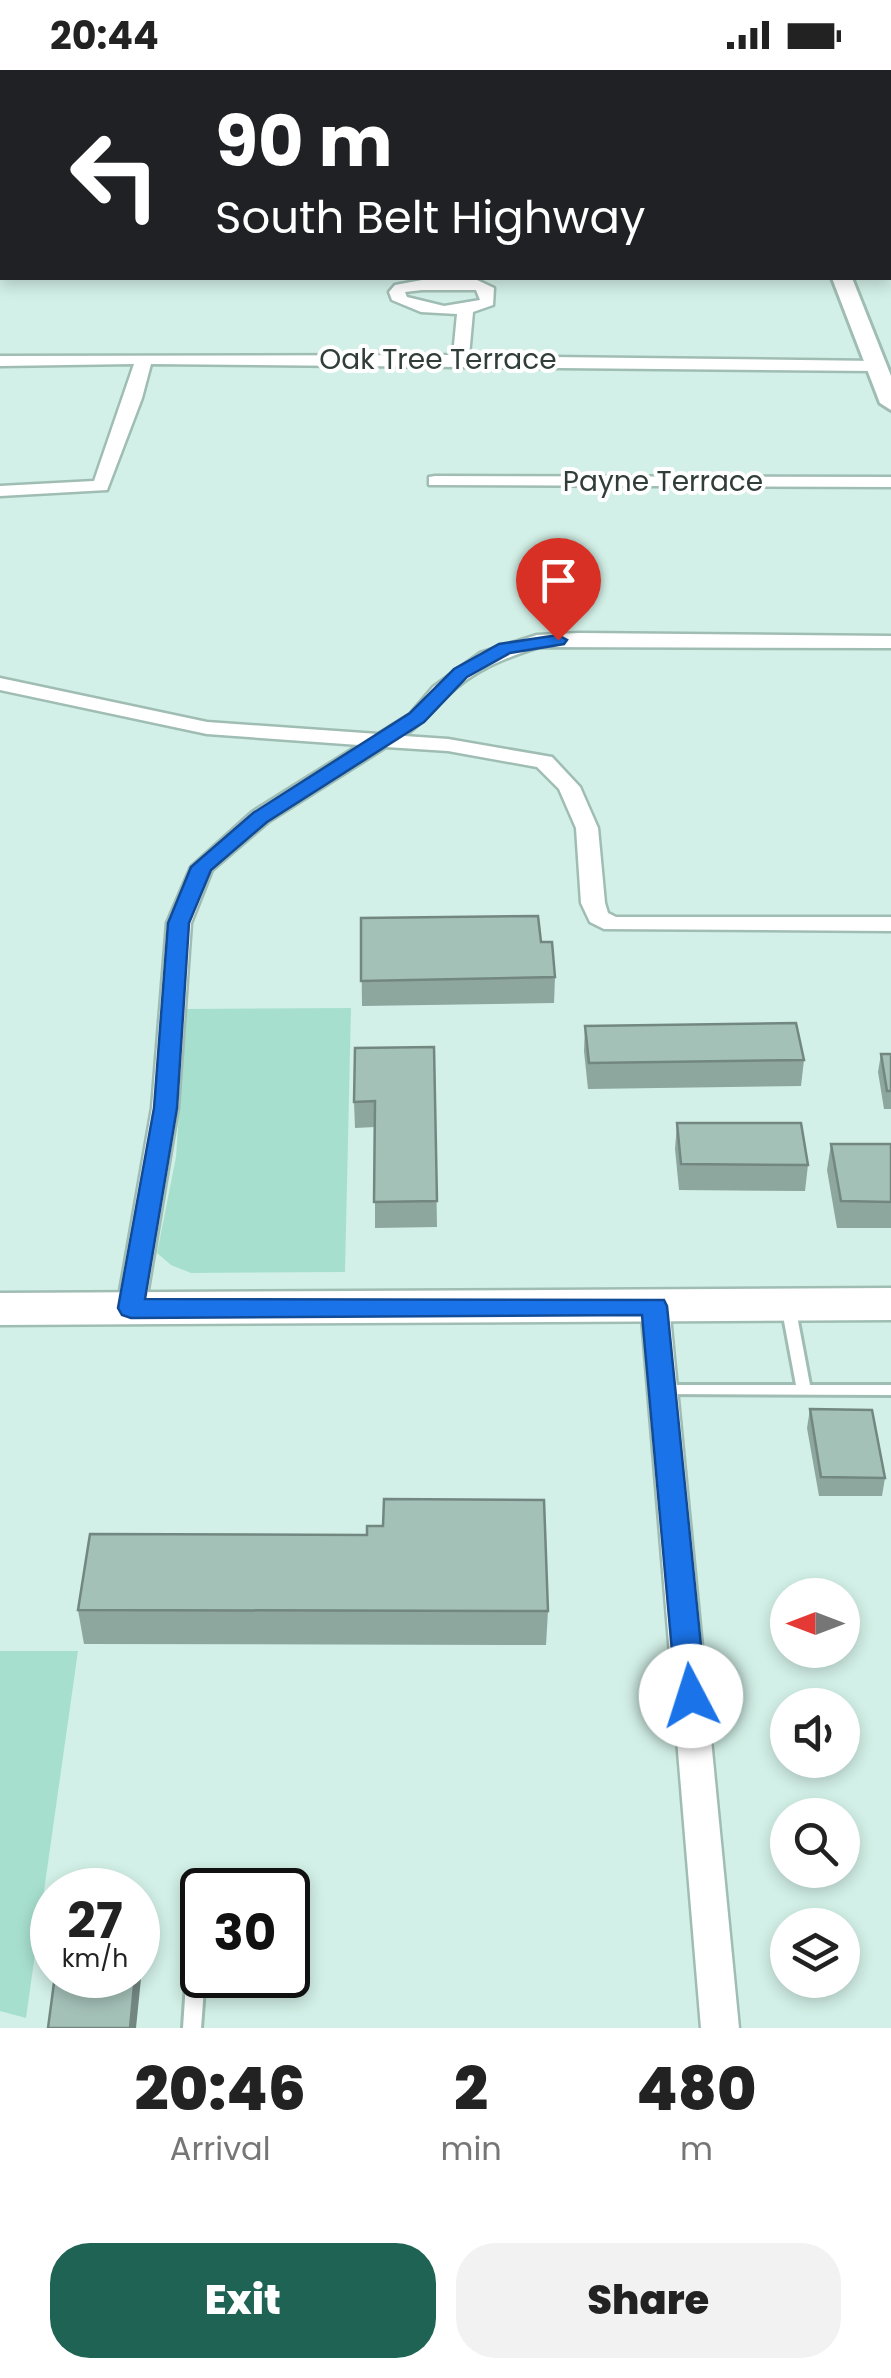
<!DOCTYPE html>
<html lang="en">
<head>
<meta charset="utf-8">
<style>
	:root { --surface:#fff; --page:#f2f2f2; --text:#222; --muted:#767676; --accent:#1e6353 }
	body { margin:0; font-family:Poppins,sans-serif; background:var(--page); color:var(--text); height:100vh; display:flex; flex-direction:column; font-size:38px; white-space:nowrap }
	* { box-sizing:border-box; margin:0 }
	p { font-size:32px; color:var(--muted) }
	.icon { flex:none; width:55px; height:55px; fill:none; stroke:currentColor; stroke-width:2; stroke-linecap:round; stroke-linejoin:round }
	.map { position:relative; height:1958px; overflow:hidden }
	.side { display:flex; flex-direction:column; background:var(--surface); flex:1 }
	.side>* { flex:none }
	.top-card { position:absolute; left:0px; top:0px; width:892px; height:210px; box-shadow:0 5px 15px #0003; background:#202124; color:#fff; overflow:hidden }
	.needle { width:65px; rotate:270deg }
	.buttons { position:absolute; left:770px; top:1508px; display:grid; gap:20px }
	.buttons a { display:grid; place-items:center; width:90px; height:90px; border-radius:50%; background:var(--surface); box-shadow:0 5px 15px #0003; font-size:50px }
	.speed { position:absolute; left:30px; top:1798px; display:flex; gap:20px; font-size:50px; font-weight:700; text-align:center }
	.speed>* { display:grid; place-content:center; width:130px; height:130px; border-radius:50%; background:var(--surface); box-shadow:0 5px 15px #0003; line-height:1 }
	.speed small { font-size:25px; font-weight:400 }
	.speed .limit { border:5px solid #111; border-radius:15px; background:#fff; color:#111 }
	.pin { position:absolute; display:grid; place-items:center; width:85px; height:85px; color:#fff; margin:-102px -42px; border-radius:50% 50% 50% 0; rotate:-45deg; box-shadow:0 0 10px #0007 }
	.pin .icon { rotate:45deg }
	.me { position:absolute; width:110px; margin:-55px; rotate:355deg; stroke-linejoin:round; filter:drop-shadow(0 0 8px #0008) }
	.turn { display:flex; align-items:center; gap:35px; height:210px; padding:0 50px; font-size:45px }
	.turn .icon { width:130px; height:130px; stroke-width:2.5 }
	.turn b { display:block; font-size:70px; line-height:85px }
	.eta { display:flex; justify-content:space-evenly; align-items:center; height:170px; text-align:center }
	.eta b { font-size:60px; font-weight:800; line-height:70px }
	.button { display:flex; gap:20px; margin-top:auto; padding:20px 50px }
	.button a { flex:1; height:115px; border-radius:40px; background:var(--accent); color:#fff; font-size:40px; font-weight:800; line-height:115px; text-align:center }
	.button a+a { background:var(--page); color:var(--text) }
	.status { display:flex; justify-content:space-between; align-items:center; height:70px; padding:0 50px; background:var(--surface); direction:ltr }
	.status svg { height:28px; fill:currentColor }
	.map>svg:first-child { display:block }
</style>
</head>
<body>
<div class="status"><b>20:44</b><svg viewBox="0 0 49 12"><path d="M0 12V9h3v3zM5 12V6h3v6zM10 12V3h3v9zM15 12V0h3v12zM26 1h20v11H26zM47 4h2v5h-2z"/></svg></div>
<div class="map">
<svg width="891" height="1958" viewBox="0 0 891 1958">
	<rect width="100%" height="100%" fill="#d2f0e7"/>
	<!-- green -->
	<g fill="#a7dfcf">
		<path d="M256,0H891V111L890,2Z"/>
		<path d="M351,938L345,1202L191,1203L171,1195L157,1183L176,1087L186,939Z"/>
		<path d="M0,1581H78L26,1948L0,1941Z"/>
	</g>
	<g fill="none" stroke-linecap="round" stroke-linejoin="round">
		<!-- service casing -->
		<g stroke="#a0bdb4" stroke-width="6">
			<g id="service">
				<path d="M788,1230L793,1231L795,1235L810,1315H891V1325L657,1324L655,1320L657,1316L662,1315H796L781,1235L783,1231Z"/>
				<path d="M202,1801L208,1803L211,1809L210,1820H202V1905H205L201,1958H183L193,1809L196,1803Z"/>
			</g>
		</g>
		<!-- minor casing -->
		<g stroke="#a0bdb4" stroke-width="5">
			<g id="minor">
				<path d="M422,210H477L494,218L493,235L473,242L469,286L876,291L884,296L876,301L151,294L142,328L107,420L0,426V416L94,411L134,294L0,296V286L453,285L457,244L421,242L392,230L389,222L395,215ZM422,220H476L480,230L444,236L407,227L405,222Z"/>
				<path d="M435,406L891,407V417L429,415V407Z"/>
				<path d="M579,563L891,566V578L539,577C504,588 472,601 446,627C431,642 421,654 404,666L448,669L552,687L580,717L598,758L605,833L608,843L616,847H891V861L604,859L590,852L581,833L576,758L559,719L537,697L448,681L386,677L268,752L212,800L191,853L178,1038L145,1238L141,1245H121L117,1238L152,1038L167,853L191,797L252,742L359,675L207,664L0,620V608L207,652L378,664L410,644L433,617L480,583L537,565Z"/>
				<path d="M655,1226L665,1229L669,1236L739,1958H701L641,1236L645,1229Z"/>
			</g>
		</g>
		<!-- tertiary casing -->
		<g stroke="#a0bdb4" stroke-width="6">
			<g id="tertiary">
				<rect x="890" y="112" width="1" height="10"/>
				<rect x="0" y="114" width="2" height="10"/>
				<path d="M832,208H852L891,306V340L880,333Z"/>
			</g>
		</g>
		<!-- primary casing -->
		<g stroke="#a0bdb4" stroke-width="5">
			<path id="primary" d="M891,1218V1250L0,1255V1223Z"/>
		</g>
		<!-- service -->
		<use href="#service" fill="#fff" fill-rule="evenodd"/>
		<!-- minor -->
		<use href="#minor" fill="#fff" fill-rule="evenodd"/>
		<!-- tertiary -->
		<use href="#tertiary" fill="#fff" fill-rule="evenodd"/>
		<!-- primary -->
		<use href="#primary" fill="#fff" fill-rule="evenodd"/>
	</g>
	<!-- wall -->
	<g fill="#8da69e">
		<path d="M361,848L541,872L555,907L554,933L362,936Z"/>
		<path d="M585,956L804,990L801,1016L588,1019L584,981Z"/>
		<path d="M434,977L437,1157L375,1158V1057L355,1058L354,1032Z"/>
		<path d="M881,984H891V1039H884L878,1002Z"/>
		<path d="M677,1053L808,1095L805,1121L679,1120L675,1079Z"/>
		<path d="M831,1074H891V1158H837L827,1100Z"/>
		<path d="M810,1339L885,1408L882,1426H819L807,1358Z"/>
		<path d="M78,1540L548,1541L546,1575L84,1574Z"/>
	</g>
	<!-- shaded-wall -->
	<path fill="#738781" d="M144,1823L147,1849L136,1958H130L135,1905H138V1881Z"/>
	<!-- building -->
	<g fill="#a4c1b8" stroke="#738781" stroke-width="2.5">
		<path d="M538,846L541,872H552L555,907L361,911V848Z"/>
		<path d="M796,953L804,990L589,993L585,956Z"/>
		<path d="M434,977L437,1131L374,1132L375,1031L354,1032L355,978Z"/>
		<path d="M881,984H891V1021H887Z"/>
		<path d="M677,1053H801L808,1095L681,1094Z"/>
		<path d="M831,1074H891V1132L841,1131Z"/>
		<path d="M810,1339L872,1340L885,1408L821,1407Z"/>
		<path d="M384,1429L544,1430L548,1541L78,1540L90,1464L367,1465V1456H383Z"/>
		<path d="M138,1823H144L138,1881Z"/>
		<path d="M55,1905H135L130,1958H48Z"/>
	</g>
	<!-- route -->
	<path fill="#1a73e8" stroke="#114b97" stroke-width="2.5" d="M558,565L567,570L564,574L510,583L467,607L424,652L267,752L211,800L189,853L177,1038L145,1229L664,1230L667,1236L706,1626L702,1635L691,1639L681,1635L676,1626L642,1245L131,1248L122,1245L118,1238L154,1038L168,853L191,797L253,743L410,643L454,599L499,574Z"/>
	<g text-anchor="middle" stroke-width="8" stroke-linejoin="round" paint-order="stroke">
		<!-- far-street labels -->
		<g font-size="28" fill="#313d39" stroke="#fff">
			<text x="438" y="299">Oak Tree Terrace</text>
			<text x="663" y="421">Payne Terrace</text>
		</g>
	</g>
</svg>
<div class="buttons">
<a><svg class="needle" viewBox="-14 -14 28 28"><path d="M0-13l5 13h-10z" fill="#e53935"/><path d="M0 13l5-13h-10z" fill="#767676"/></svg></a>
<a><svg class="icon" aria-label="sound" viewBox="0 0 24 24"><path d="M4 9h4l5-4v14l-5-4H4zM17 9q2 3 0 6"/></svg></a>
<a><svg class="icon" aria-label="search" viewBox="0 0 24 24"><circle cx="10" cy="10" r="6"/><path d="M15 15l6 6"/></svg></a>
<a><svg class="icon" aria-label="layers" viewBox="0 0 24 24"><path d="M12 4l9 5-9 5-9-5zM3 14l9 5 9-5"/></svg></a>
</div>
<div class="speed"><div>27<small>km/h</small></div><div class="limit">30</div></div>
<div class="pin" style="left:558px;top:570px;background:#d93025"><svg class="icon" aria-label="arrive" viewBox="0 0 24 24"><path d="M6 21V4h12l-3 4 3 4H6"/></svg></div>
<svg class="me" style="left:691px;top:1626px" viewBox="-20 -20 40 40"><circle r="19" fill="#fff"/><path d="M0-13L10 11 0 6-10 11z" fill="#1a73e8"/></svg>
<div class="top-card">
<div class="turn"><svg class="icon" aria-label="left" viewBox="0 0 24 24"><path d="M17 20v-9H6M10 6l-5 5 5 5"/></svg><div><b>90 m</b>South Belt Highway</div></div>
</div>
</div>
<section class="side">
<div class="eta">
<div><b>20:46</b><p>Arrival</p></div>
<div><b>2</b><p>min</p></div>
<div><b>480</b><p>m</p></div>
</div>
<div class="button"><a>Exit</a><a>Share</a></div>
</section>
</body>
</html>
